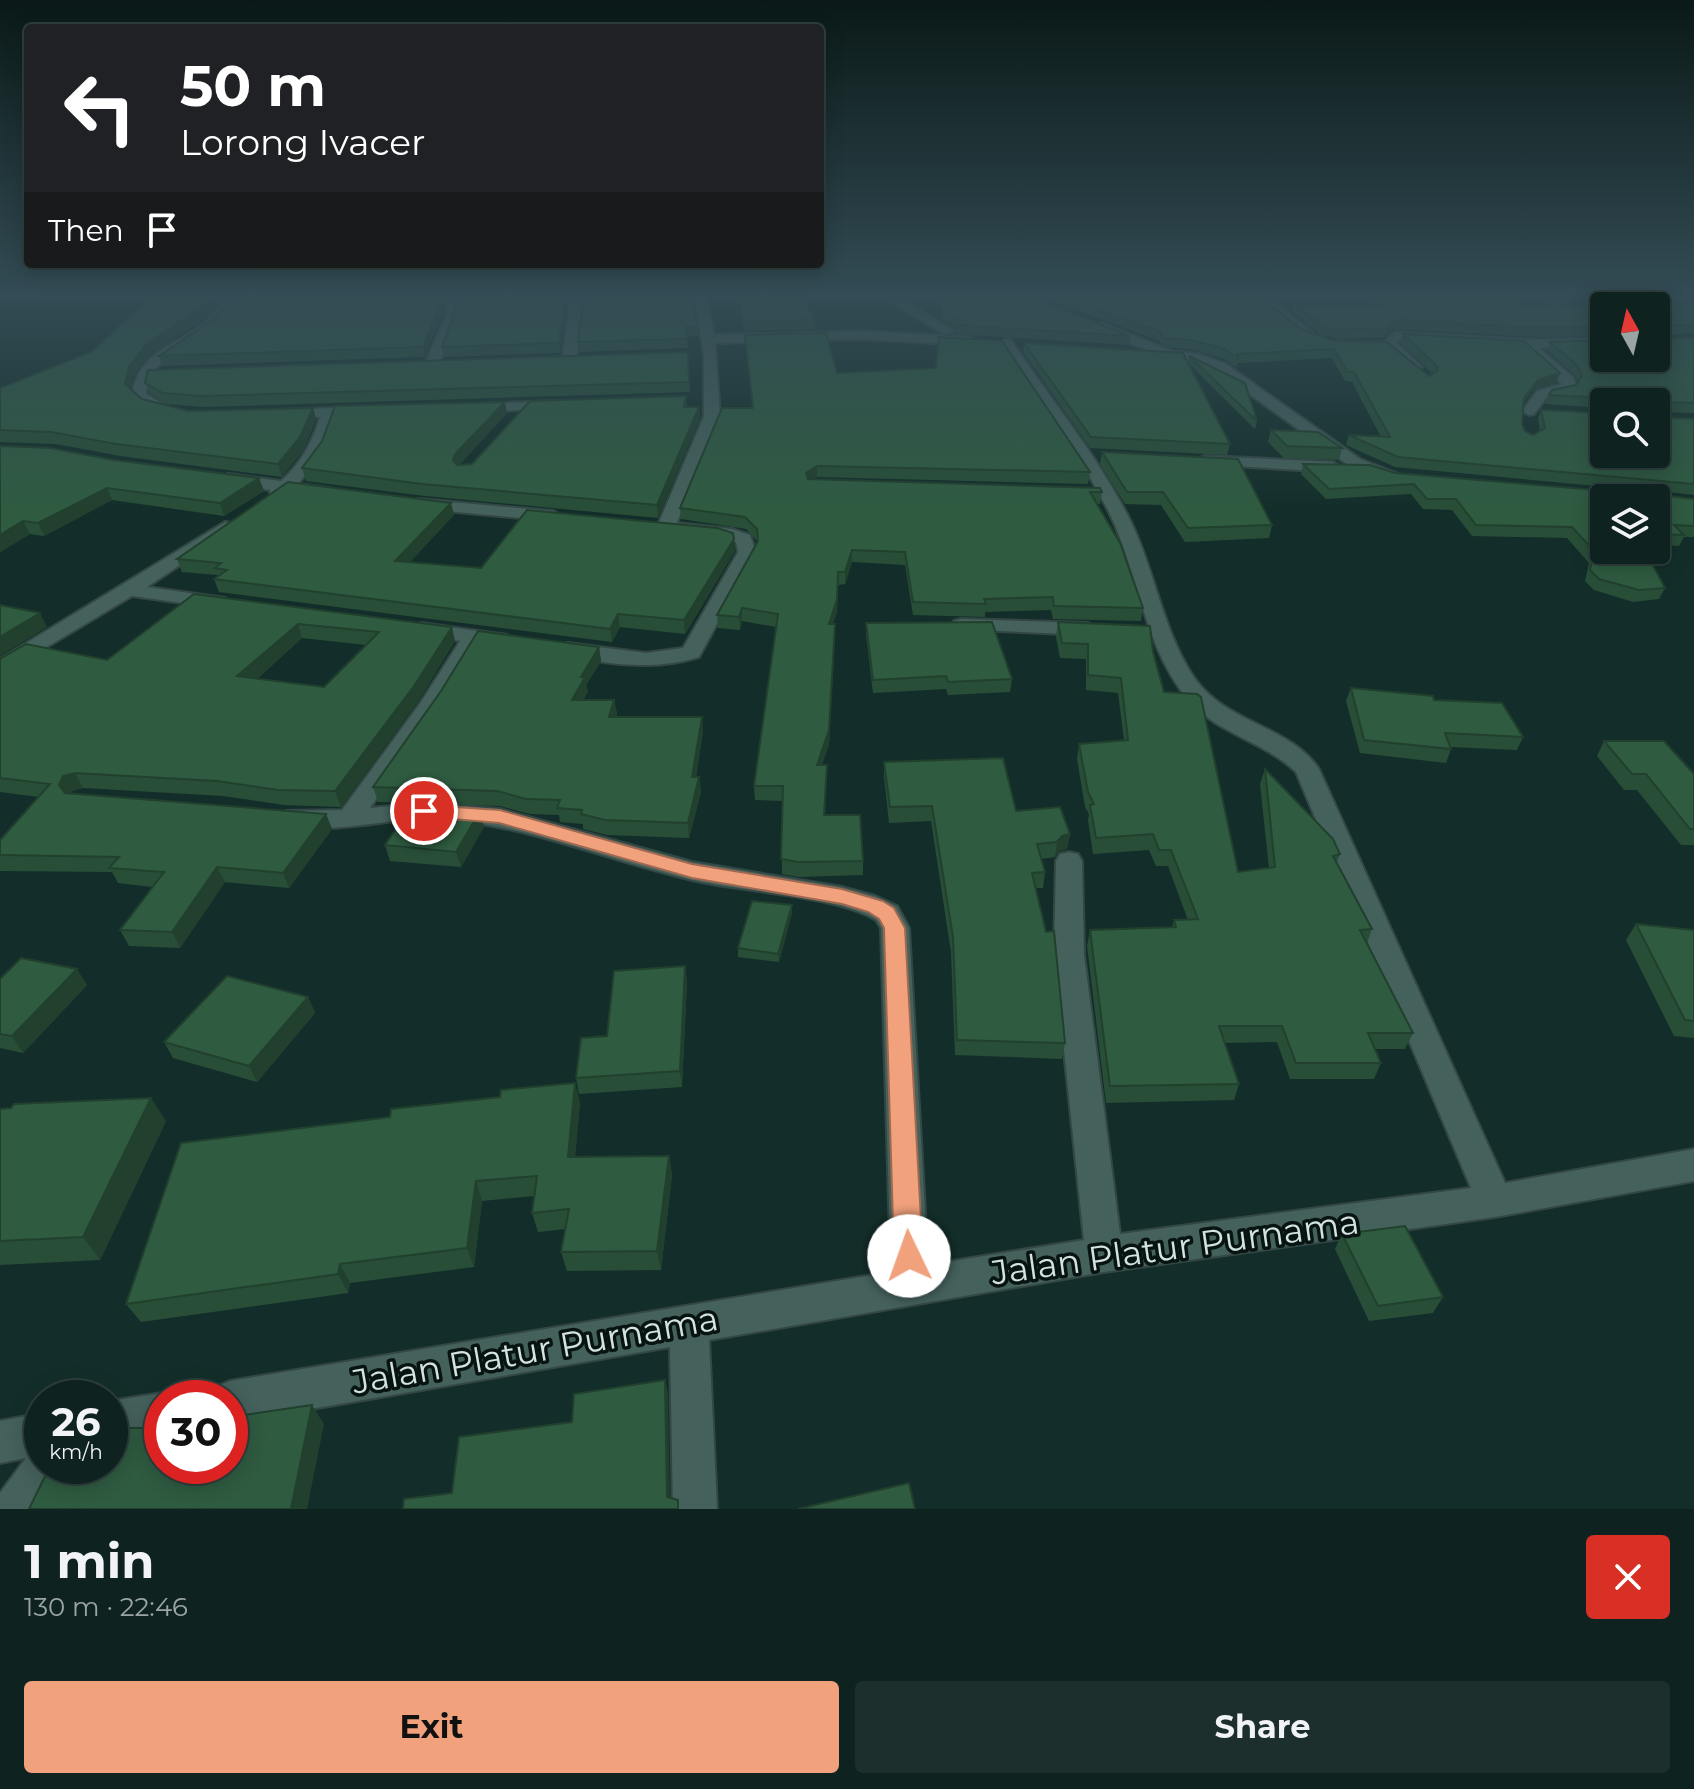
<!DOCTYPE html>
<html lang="en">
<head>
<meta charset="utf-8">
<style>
	:root { --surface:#0e2220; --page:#1c2f2d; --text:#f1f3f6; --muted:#9ba4a5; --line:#2e3f3e; --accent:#f1a17c }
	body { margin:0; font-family:Montserrat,sans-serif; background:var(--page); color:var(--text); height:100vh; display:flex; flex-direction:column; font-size:30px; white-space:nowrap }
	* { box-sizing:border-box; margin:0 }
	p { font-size:26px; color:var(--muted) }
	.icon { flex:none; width:44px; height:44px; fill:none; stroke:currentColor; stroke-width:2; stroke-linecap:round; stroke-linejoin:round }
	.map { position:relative; height:1509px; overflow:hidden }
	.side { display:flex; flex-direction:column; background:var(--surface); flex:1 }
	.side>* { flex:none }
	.top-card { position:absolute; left:24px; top:24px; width:800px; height:244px; border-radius:8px; box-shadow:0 4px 20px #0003,0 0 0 2px var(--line); background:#202124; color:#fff; overflow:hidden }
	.needle { width:52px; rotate:352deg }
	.fabs { position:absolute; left:1590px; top:292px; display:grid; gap:16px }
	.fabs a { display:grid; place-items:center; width:80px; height:80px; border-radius:8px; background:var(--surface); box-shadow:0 4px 20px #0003,0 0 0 2px var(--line); font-size:40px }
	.speed { position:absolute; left:24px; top:1380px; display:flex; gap:16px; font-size:40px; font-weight:700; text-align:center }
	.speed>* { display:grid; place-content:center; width:104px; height:104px; border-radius:50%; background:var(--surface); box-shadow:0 4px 20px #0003,0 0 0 2px var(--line); line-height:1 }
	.speed small { font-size:20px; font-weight:400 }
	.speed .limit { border:12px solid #d22; background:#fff; color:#111 }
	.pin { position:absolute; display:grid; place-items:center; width:68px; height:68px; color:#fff; margin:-34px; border:4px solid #fff; border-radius:50%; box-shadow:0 2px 8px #0007 }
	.me { position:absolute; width:88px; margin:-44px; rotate:357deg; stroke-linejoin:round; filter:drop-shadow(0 0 6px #0008) }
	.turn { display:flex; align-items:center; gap:28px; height:168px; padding:0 24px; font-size:36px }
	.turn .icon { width:104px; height:104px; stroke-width:2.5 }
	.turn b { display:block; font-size:56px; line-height:68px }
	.then { display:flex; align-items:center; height:76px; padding:0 24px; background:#0003; gap:16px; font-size:30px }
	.round { display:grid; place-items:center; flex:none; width:84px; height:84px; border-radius:8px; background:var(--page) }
	.head { display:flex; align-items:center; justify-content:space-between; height:136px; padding:0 24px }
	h1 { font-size:48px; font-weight:700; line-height:60px }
	.button { display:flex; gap:16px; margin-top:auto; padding:16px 24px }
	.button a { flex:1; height:92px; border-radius:8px; background:var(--accent); color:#111; font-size:32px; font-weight:700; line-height:92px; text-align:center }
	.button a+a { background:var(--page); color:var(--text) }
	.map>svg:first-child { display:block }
</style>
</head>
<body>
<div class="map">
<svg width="1694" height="1509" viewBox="0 0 1694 1509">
	<rect width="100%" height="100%" fill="#132e2a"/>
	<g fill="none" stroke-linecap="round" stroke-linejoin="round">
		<!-- minor casing -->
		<g stroke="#334744" stroke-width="4">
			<g id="minor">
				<path d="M215,297H228L233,303C211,344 151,347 146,394L179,413L172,417L153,412L132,396C139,340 197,346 221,303Z"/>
				<path d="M450,297H462L457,318L438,366L426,369L424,366L445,318Z"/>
				<path d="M571,297H583L576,360L569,364L562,360Z"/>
				<path d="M694,297H706L714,335L860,331L970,337L977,341L970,345L860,339L715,343L720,416L677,523L732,529L750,535L756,552L699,657C654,671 605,665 561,653L557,649L561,645L568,643L646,653L683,648L738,552L736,542L728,539L666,532L657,527L704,416V355Z"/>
				<path d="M882,297H897L955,331L944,334Z"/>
				<path d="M1256,297H1270L1314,334L1334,344L1327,348L1304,340Z"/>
				<path d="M1537,297H1552L1566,307L1556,310Z"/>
				<path d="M1672,297L1694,300V309L1674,300Z"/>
				<path d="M1102,323L1172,351L1199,354L1226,364L1360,459L1398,474L1390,479L1348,465L1216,370L1196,362L1149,356V351L1098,330L1096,327Z"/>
				<path d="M1395,332L1536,340L1604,338V346L1539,348L1572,376L1576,384L1572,391L1547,397L1534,414L1529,415L1522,411L1537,391L1562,384L1522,347L1399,340L1396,343L1422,367L1415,371L1382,344Z"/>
				<path d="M1006,339L1011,340C1051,400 1100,458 1132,524C1155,573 1163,630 1193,676C1225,724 1290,725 1319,769L1505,1183L1694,1149V1181L1495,1217L1104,1272L709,1340L717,1509H673L670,1347L230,1423V1398H211L215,1387L230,1381L891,1272L881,928L876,920C835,895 742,892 692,880C603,860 518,820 426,819C379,819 332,836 286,823L282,817L286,811L342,810L421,702L460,641L414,633L411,629L421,623L507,635L517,641L507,647L479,643L442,704L370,808L424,803L500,809L692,862L842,887L875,896L897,906L909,928L928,1265L1084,1240L1054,955L1056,861L1060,854L1069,852L1078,854L1082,861L1084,955L1120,1234L1471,1188L1296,772C1265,742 1219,734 1190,702C1146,651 1140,583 1114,523C1085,459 1038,402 999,343Z"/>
				<path d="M555,401L562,405L560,408L476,412L469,408L476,404Z"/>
				<path d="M363,407L370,411L368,414L335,416L319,458L298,484L321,487L324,491L321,495L288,492L276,498L270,497V490L228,484L220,479L228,474L281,481C301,463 312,443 320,417H284L277,413L279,410Z"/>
				<path d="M1206,456L1333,462L1341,467L1333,472L1200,464V458Z"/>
				<path d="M419,499L553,511L562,516L553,521L413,508L410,504L413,500Z"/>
				<path d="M225,522L231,523L234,527L231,531L147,587L225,598L228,602L225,606L218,608L132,596L0,675V659Z"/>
				<path d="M961,619L1088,623L1098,629L1088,635L954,629L951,625L954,621Z"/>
				<path d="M162,1393L173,1398H162V1435L110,1443V1401Z"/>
				<path d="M42,1413V1466H67L42,1509H0V1493L26,1458L0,1463V1421Z"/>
			</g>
		</g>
		<!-- minor -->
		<use href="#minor" fill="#45615c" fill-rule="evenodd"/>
	</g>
	<!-- wall -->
	<g fill="#284e38" fill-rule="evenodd">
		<path d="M0,297H23L24,303L0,302Z"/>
		<path d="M152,297H215L217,303L212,313L150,355L133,378L131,389L142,399L189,411L313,408L316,419L304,449L282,477L120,456L56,444L0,442V388L91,352Z"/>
		<path d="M287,297H449L425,357L162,366L159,356Z"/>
		<path d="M568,297L560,353L444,357L442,347Z"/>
		<path d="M584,297L697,327L698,336H687L688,348L579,352L578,342Z"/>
		<path d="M739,297H802L815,320V329L744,331Z"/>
		<path d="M942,297L1130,336L1129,345L956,334V328L941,319Z"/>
		<path d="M1042,297H1259L1301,329L1429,376L1433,374L1400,343L1403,334L1560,373L1556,383L1534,389L1523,403L1522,424L1525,431L1533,435L1540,431L1538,419L1541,410L1604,454L1656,402H1604V408L1545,404L1549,395L1576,385L1578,383L1574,374L1547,351L1550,342L1656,358L1604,306V336L1536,337L1395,329L1384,337L1341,339L1321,335L1293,312L1295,304L1370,306L1372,298H1374L1373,297H1694L1524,301L1522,302L1527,307L1694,303V333L1657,335V336L1660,339L1694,338V413L1658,412V417L1694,419V495L1658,491L1661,495L1694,499V537H1684L1679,546L1656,545V498H1604L1665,588L1659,599L1633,602L1594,590L1585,581L1589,563L1567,538L1472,536L1452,510L1423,509L1411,494L1326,499L1301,474L1303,464L1608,491H1650L1395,467L1346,445L1349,435L1381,437L1352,382L1345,381L1332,358L1237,363L1236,367L1222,358L1190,349L1162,347L1160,341Z"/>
		<path d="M1024,343L1188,363L1189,356L1257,421L1255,429L1189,364L1230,444L1227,455L1090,448L1023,352Z"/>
		<path d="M746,345L837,373L1090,472L1088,484L817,477L814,479L1102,492L1100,504H1097L1143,608L1141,621L1053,619L1051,610L985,612V617L913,615L905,565L852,562L845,584L838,585L837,612L833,624H835V637L829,744L822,765H827L825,815L863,861V875L798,877L782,874V801L755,800L754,786L776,627L742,621L740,630L718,628L717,615L758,542L746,529L681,519L680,508L753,408Z"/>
		<path d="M688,352L690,392L204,407L167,404L149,393L145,383Z"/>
		<path d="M686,396L687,407H699L700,418L658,518L425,496L306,481L302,468L507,413L459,465L472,464Z"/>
		<path d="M1271,430L1342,448L1339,460L1284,458L1268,442Z"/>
		<path d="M0,446L259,478L264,491L224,516L112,500L44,536L30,534L0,552Z"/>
		<path d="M1102,452L1272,525L1269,538L1185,542L1161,505L1125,504L1100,464Z"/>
		<path d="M454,515L409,562L481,568L735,551L685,634L620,627L612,642L219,592L214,579L218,575L182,572L177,559Z"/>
		<path d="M194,594L455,641L419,700L341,807L284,805L223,796L83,788L72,791L71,793L326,814L332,829L289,888L225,882L180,948L129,946L120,930L153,887L118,883L112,872L0,871V840L39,797L0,792V659L107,660ZM302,638L366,645L324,687L257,679Z"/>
		<path d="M1058,622L1153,652L1164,692L1238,872L1269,868L1260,784L1265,769L1340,854L1337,862L1372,929L1367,943L1413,1033L1405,1049H1375L1381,1063L1374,1079H1290L1277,1042L1225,1043L1239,1084L1234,1100L1106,1103L1087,946L1090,930L1172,927L1174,920H1188L1168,866H1156L1149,850L1093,854L1088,820L1089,814L1085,807L1077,759L1079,744L1124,740L1118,693L1086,690V659L1060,658L1056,637Z"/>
		<path d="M866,623L1012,679L1010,692L948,695L946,689L873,693L866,635Z"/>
		<path d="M599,647L601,661L586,685L588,692L583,700H614L617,714L616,717L703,731L696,777H699L701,792L689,838L607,835L583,829V824L560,822L559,815L530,814L500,806L378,802L373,787L441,691Z"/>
		<path d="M1351,688L1434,700L1523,737L1517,750L1450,747L1451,749L1446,763L1360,753L1346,701Z"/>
		<path d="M1604,741L1694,774V845H1681L1637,790H1624L1597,756Z"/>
		<path d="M884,762L1016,811L1070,834L1067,849L1059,851L1055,857L1041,859L1045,872L1043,888H1035L1065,1043L1062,1059L955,1055L951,952L931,821L889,823L884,777Z"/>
		<path d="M484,827L461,867L390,861L385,845Z"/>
		<path d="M792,905V913L779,962L738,957V948Z"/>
		<path d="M1636,924L1694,930V1038L1674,1036L1626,940Z"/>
		<path d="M685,966L687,982L682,1087L579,1094L576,1078L607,1036Z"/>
		<path d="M0,979L87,985L23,1053L0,1048Z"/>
		<path d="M308,997L315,1013L257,1082L173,1058L164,1042Z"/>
		<path d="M575,1083L580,1103L575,1157L669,1156L672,1175L661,1270L567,1271L561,1252L566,1229L538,1232L532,1213L534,1196L482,1201L474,1267L350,1283L348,1293L141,1322L126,1304L390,1117Z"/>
		<path d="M0,1109L166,1121L100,1260L0,1265Z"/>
		<path d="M1342,1234L1443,1297L1433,1313L1369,1321L1335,1249Z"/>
	</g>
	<!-- shaded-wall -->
	<g fill="#21402e">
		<path d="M212,297H215L217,303L212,313L150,355L133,378L129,395L125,384L129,367L146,344Z"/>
		<path d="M443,297H449L425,357L423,347Z"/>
		<path d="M565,297H568L560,353L559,343Z"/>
		<path d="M1398,320L1395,329L1384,337L1386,328Z"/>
		<path d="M1560,373L1556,383L1534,389L1520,407L1524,398L1538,380Z"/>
		<path d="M505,402L507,413L458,466L453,460L455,454Z"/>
		<path d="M699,407L700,418L658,518L657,505Z"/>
		<path d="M313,408L316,419L304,449L282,477L278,464Z"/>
		<path d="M817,466V477L806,484V473Z"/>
		<path d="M259,478L264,491L224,516L220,503Z"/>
		<path d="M107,488L112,500L44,536L38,523Z"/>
		<path d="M451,503L454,515L399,574L395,561Z"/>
		<path d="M23,521L30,534L0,552V535Z"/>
		<path d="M734,539L735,551L685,634L684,620Z"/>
		<path d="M852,550V562L845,584V572Z"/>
		<path d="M838,572L837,612L829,637V624Z"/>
		<path d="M742,608V621L740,630L739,617Z"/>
		<path d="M40,613L47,627L0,656V637Z"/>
		<path d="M618,614L620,627L612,642L610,629Z"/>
		<path d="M298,624L302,638L243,691L237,676Z"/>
		<path d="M835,624L829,744L817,779V765Z"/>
		<path d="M452,627L455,641L419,700L341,807L335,791Z"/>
		<path d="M599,647L601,661L586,685L588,692L575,714L572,700L581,677Z"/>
		<path d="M614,700L617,714L612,731L609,717Z"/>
		<path d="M702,717L703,731L694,792L692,777Z"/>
		<path d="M75,773L83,788L72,791L68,801L59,785L63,776Z"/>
		<path d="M699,777L701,792L689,838L688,823Z"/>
		<path d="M480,811L484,827L461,867L456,852Z"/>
		<path d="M326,814L332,829L289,888L283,873Z"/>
		<path d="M1070,834L1067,849L1059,851L1055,857L1057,842L1062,836Z"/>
		<path d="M217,867L225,882L180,948L172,932Z"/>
		<path d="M792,905V913L779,962L778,954Z"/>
		<path d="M685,966L687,982L682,1087L680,1071Z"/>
		<path d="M77,969L87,985L23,1053L12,1036Z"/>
		<path d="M308,997L315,1013L257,1082L249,1066Z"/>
		<path d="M575,1083L580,1103L573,1177L568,1157Z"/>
		<path d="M151,1098L166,1121L100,1260L83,1237Z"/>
		<path d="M669,1156L672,1175L661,1270L657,1251Z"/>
		<path d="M476,1181L482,1201L474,1267L467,1248Z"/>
		<path d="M340,1264L350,1283L348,1293L338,1274Z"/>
		<path d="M665,1380L668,1393L670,1509L667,1497Z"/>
		<path d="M312,1405L324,1424L307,1509H291Z"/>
	</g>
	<!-- building -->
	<g fill="#2f5b41" stroke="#21402e" stroke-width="2" fill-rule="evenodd">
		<path d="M152,297H212L208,303L146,344L129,367L125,384L142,399L189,411L313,408L300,437L278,464L116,444L51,432L0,430V388L91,352Z"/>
		<path d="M287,297H443L423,347L159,356L214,319L230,300Z"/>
		<path d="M460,297H565L559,343L442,347Z"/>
		<path d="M584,297H693L697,327H686L687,339L578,342Z"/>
		<path d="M740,297H802L815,320L743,322Z"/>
		<path d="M942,297H1031L1130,336L956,325L957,320L942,311Z"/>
		<path d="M1065,297H1259L1301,329L1331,340L1387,342L1429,376L1437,371L1438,367L1403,334L1524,341L1560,373L1538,380L1524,398L1522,424L1525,431L1533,435L1545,428L1541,410L1604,413V454H1656V402H1611L1608,398L1549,395L1552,390L1576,385L1582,376L1577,365L1550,342L1604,340V358H1656V306H1604V327L1539,328L1398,320L1386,328L1343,330L1323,327L1295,304L1385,307L1372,298L1385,297H1520L1518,299L1527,307L1607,305L1610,302L1694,303V325L1658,326L1657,336L1660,339L1694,338V403L1660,402L1657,405L1658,417L1694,419V484L1398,457L1349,435L1390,437L1354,372H1348L1334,349L1237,354L1238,358L1224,349L1191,340L1163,338L1161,332Z"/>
		<path d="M826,333L837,373L936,368L939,337L1002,341L1090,472L817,466L806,473L808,479L1100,488L1102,492H1090L1120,543L1143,608L1054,606L1053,597L984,599L986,604L913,602L905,552L852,550L845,572H838L837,599L829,624H835L829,730L817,765H827L824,815H860L863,861L798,862L781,859L783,786H754L778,614L742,608L739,617L717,615L758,541L757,529L745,517L680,508L722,408H753L745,335Z"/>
		<path d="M1024,343L1183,353L1230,444L1091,437Z"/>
		<path d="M688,352L689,382L200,396L163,393L145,383L148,370Z"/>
		<path d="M1189,356L1245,383L1257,421Z"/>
		<path d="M686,396L684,407H699L657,505L422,484L302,468L322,441L335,406L505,402L455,454L453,460L457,465L472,464L530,401Z"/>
		<path d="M1271,430L1318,432L1342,448L1287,446Z"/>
		<path d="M0,446L50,448L114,460L259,478L220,503L107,488L38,523L23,521L0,535Z"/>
		<path d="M1102,452L1238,459L1272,525L1188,528L1163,492H1127Z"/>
		<path d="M1303,464L1370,465L1395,473L1608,491H1658L1661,495L1694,499V526L1674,525L1684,535L1656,534V498H1604V550H1645L1665,588L1639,590L1599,579L1590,570L1594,551L1572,527L1476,525L1456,499H1427L1414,484L1329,489Z"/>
		<path d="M288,482L451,503L395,561L481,568L527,510L717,528L733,533L734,539L684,620L618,614L610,629L214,579L227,570L215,568L221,563L177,559Z"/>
		<path d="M194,594L452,627L414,686L335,791L278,790L217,781L75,773L63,776L59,785L65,793L326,814L283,873L217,867L172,932L120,930L164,872L109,868L119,857L0,855V840L50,784L0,778V659L26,644L107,660ZM298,624L379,632L324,687L237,676Z"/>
		<path d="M0,605L40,613L0,637Z"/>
		<path d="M992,622L1012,679L948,682L946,676L873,680L866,623Z"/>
		<path d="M1058,622L1150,626L1153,652L1164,692L1197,694L1201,697L1238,872L1275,867L1265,769L1333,839L1340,854L1333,856L1372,929L1360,930L1413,1033H1368L1381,1063H1296L1282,1026H1219L1239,1084L1110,1086L1090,930L1176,927L1174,920L1198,919L1171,850H1159L1153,834L1096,838L1090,805L1094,804L1088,792L1079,744L1128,740L1121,678L1088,675V644L1062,643Z"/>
		<path d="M478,631L599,647L581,677H585L572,700H614L609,717H702L692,777H699L688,823L605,820L581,814L582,810L557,808L560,800L526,799L497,791L373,787L441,691Z"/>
		<path d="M1351,688L1433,696L1434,700L1502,703L1523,737L1445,733L1451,749L1364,740Z"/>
		<path d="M1604,741H1664L1694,774V829H1690L1646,774H1632Z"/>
		<path d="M1003,758L1016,811L1060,807L1070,834L1062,836L1057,842L1037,844L1045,872L1032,873L1046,932L1054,931L1065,1043L957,1040L953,937L932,806L890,807L884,762Z"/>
		<path d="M410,808L480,811L456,852L385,845Z"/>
		<path d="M752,901L792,905L778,954L738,948Z"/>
		<path d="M1636,924L1694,930V1021L1685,1020Z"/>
		<path d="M21,958L77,969L12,1036L0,1034V979Z"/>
		<path d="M685,966L680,1071L576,1078L581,1038L607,1036L614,971Z"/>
		<path d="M227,976L308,997L249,1066L164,1042Z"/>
		<path d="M575,1083L568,1157L669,1156L657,1251L561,1252L569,1209L532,1213L537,1176L476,1181L467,1248L340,1264L338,1274L126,1304L181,1143L390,1117L391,1109L500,1097L501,1090Z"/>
		<path d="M151,1098L83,1237L0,1241V1109L11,1108L14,1104Z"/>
		<path d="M1405,1226L1443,1297L1378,1306L1342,1234Z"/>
		<path d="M665,1380L667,1497L678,1500V1509H403L404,1499L452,1493L459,1437L572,1422L574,1394Z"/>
		<path d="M312,1405L291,1509H29L50,1466H110V1428H162V1466H230V1417Z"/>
		<path d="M909,1483L915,1509H798Z"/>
	</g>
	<!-- sky -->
	<linearGradient id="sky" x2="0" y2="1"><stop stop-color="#0a1917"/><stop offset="0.58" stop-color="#334c55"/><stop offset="1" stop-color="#334c55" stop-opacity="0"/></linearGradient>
	<rect width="1694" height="509" fill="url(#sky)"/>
	<!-- route -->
	<path fill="#f1a17c" stroke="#9d6951" stroke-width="2" d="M424,805L500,810L692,864L842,889L883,901L894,908L905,928L923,1256L919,1265L909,1269L899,1265L894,1256L884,928L879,919L868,912L842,904L692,878L499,823L418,816L415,811L418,807Z"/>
	<g text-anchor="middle" stroke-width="7" stroke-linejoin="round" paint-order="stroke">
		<!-- near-street labels -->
		<g font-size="34" fill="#d3e3e0" stroke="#081412">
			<text transform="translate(1175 1247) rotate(-8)" y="12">Jalan Platur Purnama</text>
			<text transform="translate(535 1350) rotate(-10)" y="12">Jalan Platur Purnama</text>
		</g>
	</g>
</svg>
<div class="fabs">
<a><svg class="needle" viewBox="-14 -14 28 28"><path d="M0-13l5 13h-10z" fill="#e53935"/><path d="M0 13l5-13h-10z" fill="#9ba4a5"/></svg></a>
<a><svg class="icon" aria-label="search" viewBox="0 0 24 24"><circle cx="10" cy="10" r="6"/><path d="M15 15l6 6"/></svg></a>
<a><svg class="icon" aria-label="layers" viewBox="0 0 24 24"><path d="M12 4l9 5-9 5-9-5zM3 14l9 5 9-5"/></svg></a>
</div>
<div class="speed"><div>26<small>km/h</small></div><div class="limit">30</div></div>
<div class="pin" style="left:424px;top:811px;background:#d93025"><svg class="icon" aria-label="arrive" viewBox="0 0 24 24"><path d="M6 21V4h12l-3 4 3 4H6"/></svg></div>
<svg class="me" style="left:909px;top:1256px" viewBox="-20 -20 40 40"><circle r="19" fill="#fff"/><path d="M0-13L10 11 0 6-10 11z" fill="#f1a17c"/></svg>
<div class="top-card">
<div class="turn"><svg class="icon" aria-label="left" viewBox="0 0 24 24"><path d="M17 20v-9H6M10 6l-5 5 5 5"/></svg><div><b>50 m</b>Lorong Ivacer</div></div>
<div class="then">Then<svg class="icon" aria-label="arrive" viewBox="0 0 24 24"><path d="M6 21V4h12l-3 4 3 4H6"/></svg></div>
</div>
</div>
<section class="side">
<div class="head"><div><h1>1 min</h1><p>130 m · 22:46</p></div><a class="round" style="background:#d93025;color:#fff"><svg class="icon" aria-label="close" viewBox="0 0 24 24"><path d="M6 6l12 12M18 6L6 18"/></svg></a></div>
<div class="button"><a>Exit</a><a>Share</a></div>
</section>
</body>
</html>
